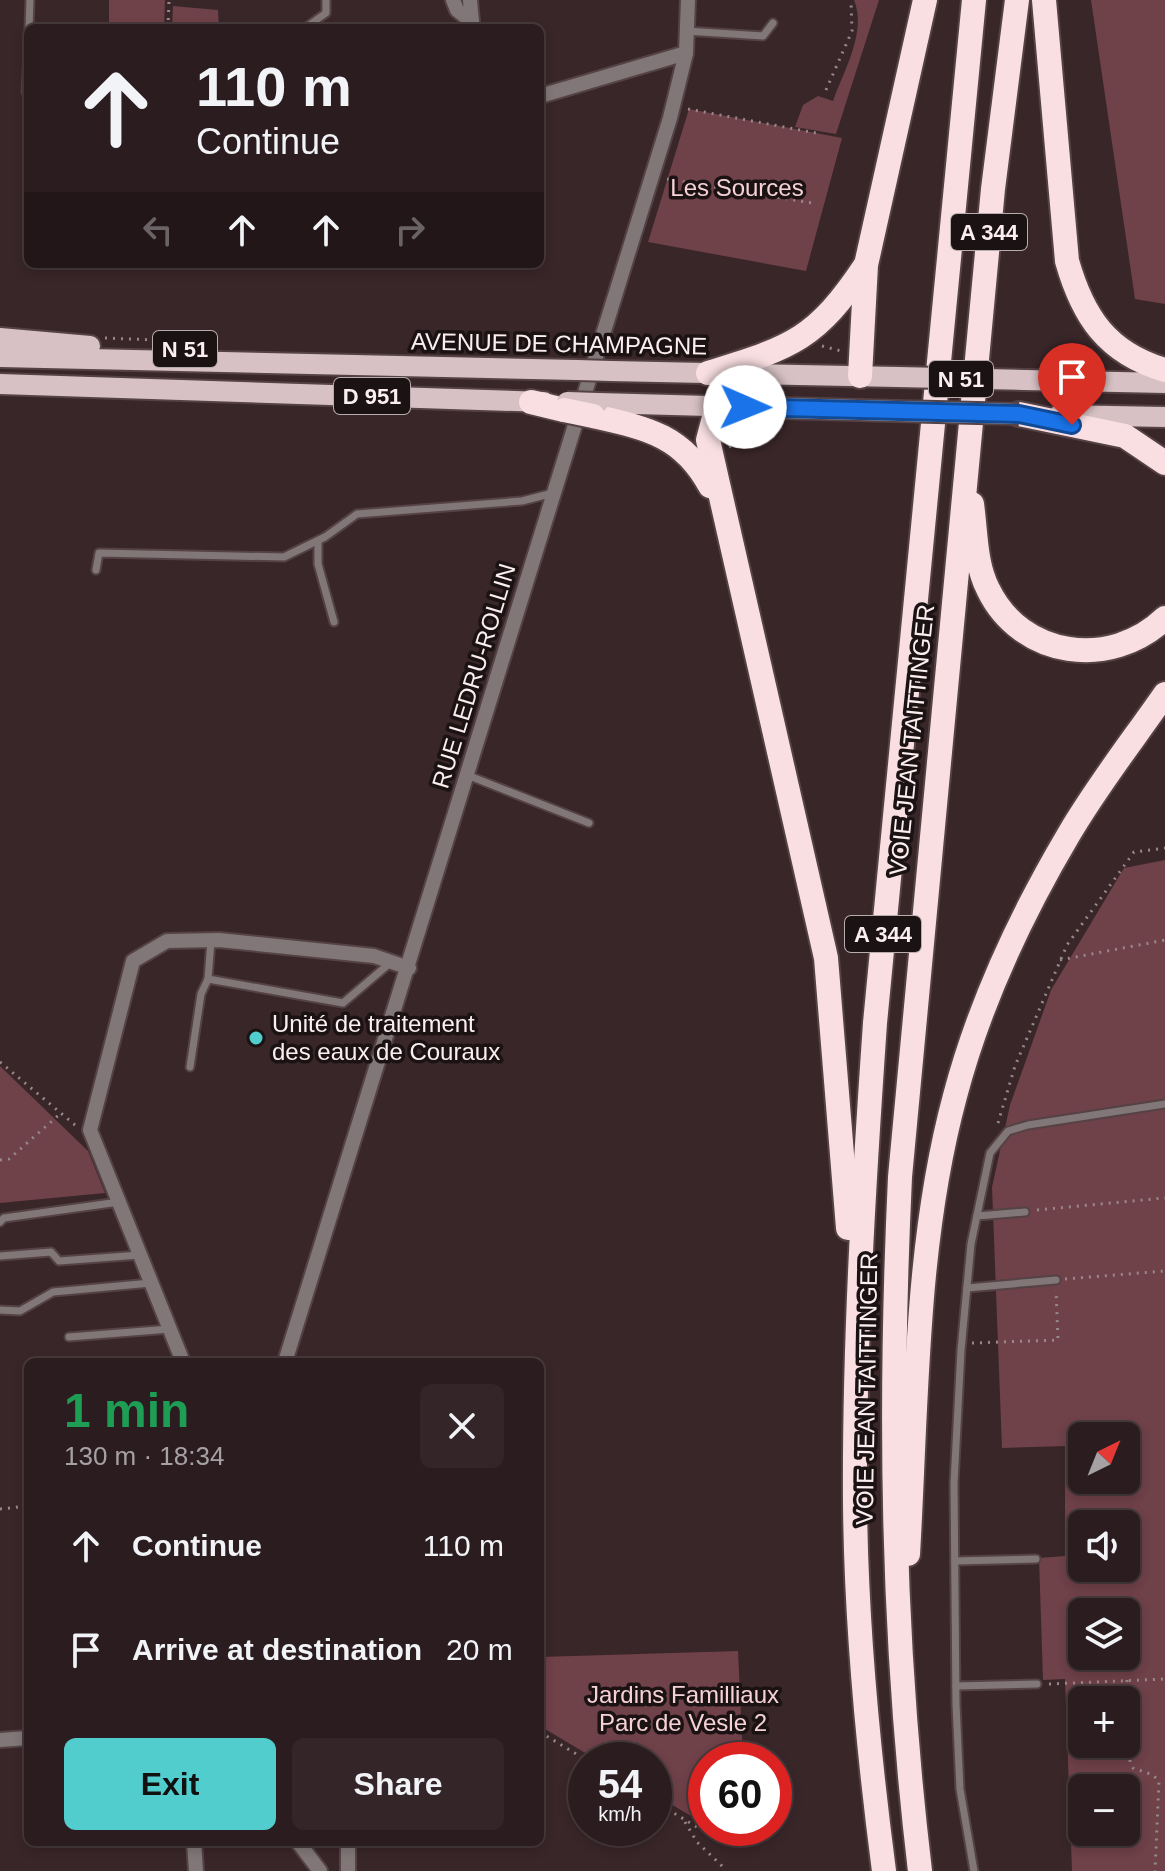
<!DOCTYPE html>
<html lang="en">
<head>
<meta charset="utf-8">
<style>
	:root { --surface:#2b1c1f; --page:#332528; --text:#f1f3f6; --muted:#a6a1a4; --line:#473a3d; --accent:#52cdce }
	body { margin:0; font-family:Arial,sans-serif; background:var(--page); color:var(--text); height:100vh; display:flex; flex-direction:column; font-size:30px; white-space:nowrap }
	* { box-sizing:border-box; margin:0 }
	p { font-size:26px; color:var(--muted) }
	.icon { flex:none; width:44px; height:44px; fill:none; stroke:currentColor; stroke-width:2; stroke-linecap:round; stroke-linejoin:round }
	.map { position:relative; flex:1; overflow:hidden }
	.sheet { position:absolute; left:24px; top:1358px; width:520px; height:488px; display:flex; flex-direction:column; background:var(--surface); border-radius:12px; box-shadow:0 4px 12px #0003,0 0 0 2px var(--line) }
	.sheet>* { flex:none }
	.banner { position:absolute; left:24px; top:24px; width:520px; height:244px; border-radius:12px; box-shadow:0 4px 12px #0003,0 0 0 2px var(--line); background:#2b1c1f; color:var(--text); overflow:hidden }
	.needle { width:52px; rotate:43deg }
	.buttons { position:absolute; left:1068px; top:1422px; display:grid; gap:16px }
	.buttons a { display:grid; place-items:center; width:72px; height:72px; border-radius:12px; background:var(--surface); box-shadow:0 4px 12px #0003,0 0 0 2px var(--line); font-size:40px }
	.speed { position:absolute; left:568px; top:1742px; display:flex; gap:16px; font-size:40px; font-weight:700; text-align:center }
	.speed>* { display:grid; place-content:center; width:104px; height:104px; border-radius:50%; background:var(--surface); box-shadow:0 4px 12px #0003,0 0 0 2px var(--line); line-height:1 }
	.speed small { font-size:20px; font-weight:400 }
	.speed .limit { border:12px solid #d22; background:#fff; color:#111 }
	.pin { position:absolute; display:grid; place-items:center; width:68px; height:68px; color:#fff; margin:-82px -34px; border-radius:50% 50% 50% 0; rotate:-45deg; box-shadow:0 0 8px #0007 }
	.pin .icon { rotate:45deg }
	.me { position:absolute; width:88px; margin:-44px; rotate:91deg; stroke-linejoin:round; filter:drop-shadow(0 0 6px #0008) }
	.turn { display:flex; align-items:center; gap:28px; height:168px; padding:0 40px; font-size:36px }
	.turn .icon { width:104px; height:104px; stroke-width:2.5 }
	.turn b { display:block; font-size:56px; line-height:68px }
	.lanes { display:flex; align-items:center; height:76px; padding:0 40px; background:#0003; justify-content:center; gap:40px; direction:ltr }
	.lanes .off { opacity:.35 }
	.round { display:grid; place-items:center; flex:none; width:84px; height:84px; border-radius:12px; background:var(--page) }
	.head { display:flex; align-items:center; justify-content:space-between; height:136px; padding:0 40px }
	h1 { font-size:48px; font-weight:700; line-height:60px; color:#1e9e55 }
	.primary-button { display:flex; gap:16px; margin-top:auto; padding:16px 40px }
	.primary-button a { flex:1; height:92px; border-radius:12px; background:var(--accent); color:#111; font-size:32px; font-weight:700; line-height:92px; text-align:center }
	.primary-button a+a { background:var(--page); color:var(--text) }
	ul { padding:0; list-style:none }
	li { display:flex; align-items:center; gap:24px; height:104px; padding:0 40px }
	li div { flex:1 }
	li b { display:block; font-size:30px }
	li em { font-style:normal }
	.map>svg:first-child { display:block }
</style>
</head>
<body>
<div class="map">
<svg width="1165" height="1871" viewBox="0 0 1165 1871">
	<rect width="100%" height="100%" fill="#392629"/>
	<!-- green -->
	<g fill="#6f4148" fill-rule="evenodd">
		<path d="M109,0H165L164,28H109Z"/>
		<path d="M854,0H879L836,134L795,127L803,105L818,96L833,101C844,70 867,32 854,0Z"/>
		<path d="M1091,0H1165V304L1135,299Z"/>
		<path d="M173,6L218,10L219,28H172Z"/>
		<path d="M689,109L842,138L806,271L648,242Z"/>
		<path d="M1165,860V1871H1072L1065,1679L1043,1680L1039,1558L1065,1556V1446L1002,1448L992,1187L1010,1105L1051,990L1124,868ZM1082,1436H1126V1480H1082ZM1082,1524H1126V1568H1082ZM1082,1612H1126V1656H1082ZM1082,1700H1126V1744H1082ZM1082,1788H1126V1832H1082Z"/>
		<path d="M0,1066L88,1151L105,1193L0,1203Z"/>
		<path d="M738,1651L743,1760H706V1825L654,1794V1760H597L540,1726V1657Z"/>
	</g>
	<g fill="none" stroke-linecap="round" stroke-linejoin="round">
		<!-- service casing -->
		<g stroke="#544245" stroke-width="11">
			<g id="service">
				<path d="M29,28L30,0"/>
				<path d="M305,28L326,13V0"/>
				<path d="M686,31L763,36L773,23"/>
				<path d="M26,92L28,54"/>
				<path d="M318,541V564L334,622"/>
				<path d="M96,570L99,553L284,557L325,537L357,514L522,501L553,493"/>
				<path d="M467,775L589,823"/>
				<path d="M211,941L208,979L343,1003L390,963"/>
				<path d="M190,1067L201,994L208,979"/>
				<path d="M977,1216L1025,1212"/>
				<path d="M0,1222L4,1218L119,1202"/>
				<path d="M0,1256L51,1252L59,1261L140,1255"/>
				<path d="M967,1288L1056,1280"/>
				<path d="M0,1310L20,1311L53,1292L151,1283"/>
				<path d="M69,1337L170,1329"/>
				<path d="M955,1561L1036,1559"/>
				<path d="M956,1686L1037,1684"/>
				<path d="M974,1871L960,1789L956,1704L954,1483L961,1350L971,1244L990,1153L1008,1131L1028,1125L1165,1104"/>
			</g>
		</g>
		<!-- minor casing -->
		<g stroke="#544245" stroke-width="18">
			<g id="minor">
				<path d="M453,0L457,10L472,22V28"/>
				<path d="M470,0L472,22"/>
				<path d="M540,96L686,53"/>
				<path d="M183,1362L90,1130L133,961L167,941L219,940L374,956L409,968"/>
				<path d="M285,1362L670,118L686,53L688,0"/>
				<path d="M0,1740L28,1738"/>
				<path d="M194,1842L196,1871"/>
				<path d="M298,1842L320,1871"/>
				<path d="M348,1842V1871"/>
			</g>
		</g>
		<!-- primary casing -->
		<g stroke="#544245" stroke-width="24">
			<g id="primary">
				<path d="M0,338L90,346"/>
				<path d="M0,357L577,370"/>
				<path d="M611,371L898,377"/>
				<path d="M1024,380L1165,383"/>
				<path d="M0,384L544,402"/>
				<path d="M598,403L896,411"/>
				<path d="M1059,415L1165,417"/>
			</g>
		</g>
		<!-- motorway casing -->
		<g stroke="#544245" stroke-width="28">
			<g id="motorway">
				<path d="M1044,0L1067,261C1083,317 1107,353 1165,370"/>
				<path d="M708,373C791,347 815,341 865,266"/>
				<path d="M860,376L866,265L925,0"/>
				<path d="M531,402L564,410"/>
				<path d="M717,406L708,440L826,958L848,1228"/>
				<path d="M1019,414L1125,436L1165,463"/>
				<path d="M593,416C646,428 683,435 710,486"/>
				<path d="M972,504C976,532 975,564 988,589C1021,658 1111,670 1165,618"/>
				<path d="M908,1554C917,1402 915,1244 955,1096C979,1005 1021,915 1069,834C1097,786 1133,740 1165,694"/>
				<path d="M884,1871C868,1749 856,1625 855,1502C854,1342 864,1182 875,1023L974,0"/>
				<path d="M920,1871C892,1637 889,1412 900,1177L993,189L1017,0"/>
			</g>
		</g>
		<!-- path -->
		<g stroke="#98888a" stroke-width="3" stroke-dasharray="2 6" stroke-linecap="butt">
			<path d="M168,28L169,0"/>
			<path d="M826,90L852,31L851,0"/>
			<path d="M688,109L816,133"/>
			<path d="M667,179L812,203"/>
			<path d="M105,338L181,341"/>
			<path d="M822,346L841,351"/>
			<path d="M729,447L782,427"/>
			<path d="M1060,960L1165,940"/>
			<path d="M0,1062L75,1125"/>
			<path d="M998,1123L1015,1066L1067,945L1134,852L1165,848"/>
			<path d="M0,1160L9,1159L61,1113"/>
			<path d="M1037,1210L1165,1198"/>
			<path d="M1065,1279L1165,1271"/>
			<path d="M972,1343L1058,1340L1056,1290"/>
			<path d="M0,1509L28,1506"/>
			<path d="M1127,1680L1130,1762L1133,1768L1153,1775L1159,1781L1155,1871"/>
			<path d="M1049,1684L1165,1679"/>
			<path d="M540,1732L586,1760"/>
			<path d="M654,1801L720,1841"/>
			<path d="M685,1822L697,1842L723,1867"/>
		</g>
		<!-- service -->
		<use href="#service" stroke="#817778" stroke-width="7"/>
		<!-- minor -->
		<use href="#minor" stroke="#817778" stroke-width="14"/>
		<!-- primary -->
		<use href="#primary" stroke="#d7c1c4" stroke-width="20"/>
		<!-- motorway -->
		<use href="#motorway" stroke="#f9dfe2" stroke-width="24"/>
		<!-- primary-bridge casing -->
		<g stroke="#544245" stroke-width="24" stroke-linecap="butt">
			<g id="primary-bridge">
				<path d="M577,370L611,371"/>
				<path d="M898,377L1024,380"/>
				<path d="M567,402L598,403"/>
				<path d="M896,411L1019,414"/>
			</g>
		</g>
		<!-- motorway-bridge casing -->
		<g stroke="#544245" stroke-width="28" stroke-linecap="butt">
			<path id="motorway-bridge" d="M564,410L593,416"/>
		</g>
		<!-- primary-bridge -->
		<use href="#primary-bridge" stroke="#d7c1c4" stroke-width="20"/>
		<!-- motorway-bridge -->
		<use href="#motorway-bridge" stroke="#f9dfe2" stroke-width="24"/>
	</g>
	<g fill="none" stroke-linecap="round" stroke-linejoin="round">
		<!-- route casing -->
		<g stroke="#114b97" stroke-width="20">
			<path id="route" d="M745,407L1019,414L1072,425"/>
		</g>
		<!-- route -->
		<use href="#route" stroke="#1a73e8" stroke-width="14"/>
	</g>
	<!-- markers -->
	<circle fill="#52cdce" stroke="#1b1213" stroke-width="3" cx="256" cy="1038" r="8"/>
	<g text-anchor="middle" stroke-width="7" stroke-linejoin="round" paint-order="stroke">
		<!-- shield labels -->
		<g fill="#1b1213" stroke="#b8acae" stroke-width="2">
			<rect x="951" y="214" width="76" height="36" rx="6"/>
			<rect x="153" y="331" width="64" height="36" rx="6"/>
			<rect x="929" y="361" width="64" height="36" rx="6"/>
			<rect x="334" y="378" width="76" height="36" rx="6"/>
			<rect x="845" y="916" width="76" height="36" rx="6"/>
		</g>
		<g font-size="22" font-weight="bold" fill="#fceef0">
			<text x="989" y="240">A 344</text>
			<text x="185" y="357">N 51</text>
			<text x="961" y="387">N 51</text>
			<text x="372" y="404">D 951</text>
			<text x="883" y="942">A 344</text>
		</g>
		<!-- park labels -->
		<g font-size="24" fill="#f6d2d7" stroke="#1b1213">
			<text x="737" y="196">Les Sources</text>
			<text x="683" y="1703">Jardins Familliaux<tspan x="683" dy="28">Parc de Vesle 2</tspan></text>
		</g>
		<!-- street labels -->
		<g font-size="24" fill="#fceef0" stroke="#1b1213">
			<text transform="translate(559 344) rotate(1)" y="8">AVENUE DE CHAMPAGNE</text>
			<text transform="translate(474 676) rotate(-73)" y="8">RUE LEDRU-ROLLIN</text>
			<text transform="translate(912 740) rotate(-84)" y="8">VOIE JEAN TAITTINGER</text>
			<text transform="translate(867 1389) rotate(-89)" y="8">VOIE JEAN TAITTINGER</text>
		</g>
		<!-- poi labels -->
		<g font-size="24" fill="#fceef0" stroke="#1b1213" text-anchor="start">
			<text x="272" y="1032">Unité de traitement<tspan x="272" dy="28">des eaux de Couraux</tspan></text>
		</g>
	</g>
</svg>
<div class="buttons">
<a><svg class="needle" viewBox="-14 -14 28 28"><path d="M0-13l5 13h-10z" fill="#e53935"/><path d="M0 13l5-13h-10z" fill="#a6a1a4"/></svg></a>
<a><svg class="icon" aria-label="sound" viewBox="0 0 24 24"><path d="M4 9h4l5-4v14l-5-4H4zM17 9q2 3 0 6"/></svg></a>
<a><svg class="icon" aria-label="layers" viewBox="0 0 24 24"><path d="M12 4l9 5-9 5-9-5zM3 14l9 5 9-5"/></svg></a>
<a>+</a>
<a>−</a>
</div>
<div class="speed"><div>54<small>km/h</small></div><div class="limit">60</div></div>
<div class="pin" style="left:1072px;top:425px;background:#d93025"><svg class="icon" aria-label="arrive" viewBox="0 0 24 24"><path d="M6 21V4h12l-3 4 3 4H6"/></svg></div>
<svg class="me" style="left:745px;top:407px" viewBox="-20 -20 40 40"><circle r="19" fill="#fff"/><path d="M0-13L10 11 0 6-10 11z" fill="#1a73e8"/></svg>
<div class="banner">
<div class="turn"><svg class="icon" aria-label="ahead" viewBox="0 0 24 24"><path d="M12 20V5M6 11l6-6 6 6"/></svg><div><b>110 m</b>Continue</div></div>
<div class="lanes"><svg class="icon off" aria-label="left" viewBox="0 0 24 24"><path d="M17 20v-9H6M10 6l-5 5 5 5"/></svg><svg class="icon" aria-label="ahead" viewBox="0 0 24 24"><path d="M12 20V5M6 11l6-6 6 6"/></svg><svg class="icon" aria-label="ahead" viewBox="0 0 24 24"><path d="M12 20V5M6 11l6-6 6 6"/></svg><svg class="icon off" aria-label="right" viewBox="0 0 24 24"><path d="M7 20v-9h11M14 6l5 5-5 5"/></svg></div>
</div>
<section class="sheet">
<div class="head"><div><h1>1 min</h1><p>130 m · 18:34</p></div><a class="round"><svg class="icon" aria-label="close" viewBox="0 0 24 24"><path d="M6 6l12 12M18 6L6 18"/></svg></a></div>
<ul>
<li><svg class="icon" aria-label="ahead" viewBox="0 0 24 24"><path d="M12 20V5M6 11l6-6 6 6"/></svg><div><b>Continue</b></div><em>110 m</em></li>
<li><svg class="icon" aria-label="arrive" viewBox="0 0 24 24"><path d="M6 21V4h12l-3 4 3 4H6"/></svg><div><b>Arrive at destination</b></div><em>20 m</em></li>
</ul>
<div class="primary-button"><a>Exit</a><a>Share</a></div>
</section>
</div>
</body>
</html>
